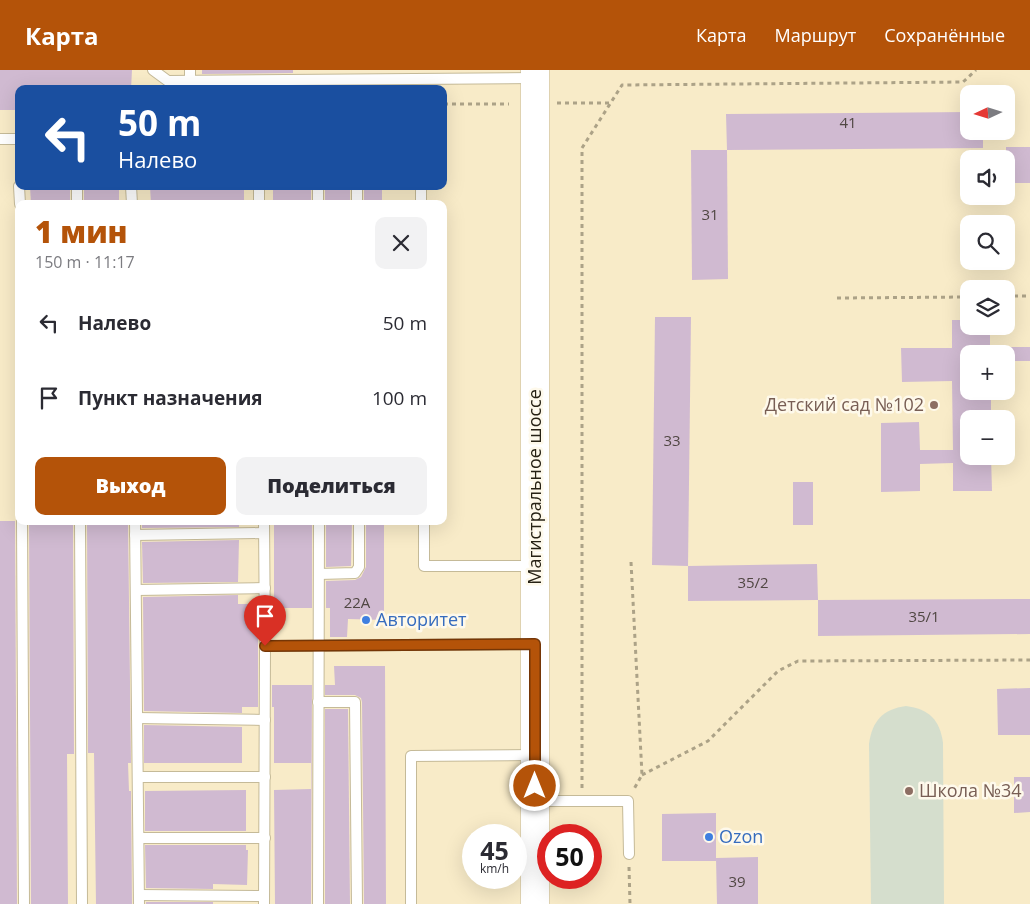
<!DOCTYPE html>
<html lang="ru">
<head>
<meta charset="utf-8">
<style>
	:root { --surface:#fff; --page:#f2f2f3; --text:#2b2b33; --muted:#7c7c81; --accent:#b45309 }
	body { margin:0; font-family:"Open Sans",sans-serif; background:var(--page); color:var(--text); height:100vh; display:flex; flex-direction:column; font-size:19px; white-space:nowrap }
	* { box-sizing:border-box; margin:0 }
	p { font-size:16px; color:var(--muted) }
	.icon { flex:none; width:28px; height:28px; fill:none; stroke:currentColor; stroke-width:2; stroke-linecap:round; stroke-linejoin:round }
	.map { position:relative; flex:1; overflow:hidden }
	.sheet { position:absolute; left:15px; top:130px; width:432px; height:325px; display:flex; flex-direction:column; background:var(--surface); border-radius:10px; box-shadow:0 5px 20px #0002 }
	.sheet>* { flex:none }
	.top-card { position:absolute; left:15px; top:15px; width:432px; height:105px; border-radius:10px; box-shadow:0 5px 20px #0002; background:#1a4fa0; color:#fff; overflow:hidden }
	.needle { width:32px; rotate:266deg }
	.controls { position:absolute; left:960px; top:15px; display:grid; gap:10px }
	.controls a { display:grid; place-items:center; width:55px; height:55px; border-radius:10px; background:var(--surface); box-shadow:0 5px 20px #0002; font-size:25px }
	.speed { position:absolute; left:462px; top:754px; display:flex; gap:10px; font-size:25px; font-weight:700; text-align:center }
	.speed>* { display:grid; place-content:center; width:65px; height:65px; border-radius:50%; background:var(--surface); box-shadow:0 5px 20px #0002; line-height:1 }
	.speed small { font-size:12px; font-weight:400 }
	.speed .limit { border:8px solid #d22; background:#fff; color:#111 }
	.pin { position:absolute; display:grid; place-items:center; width:42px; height:42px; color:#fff; margin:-51px -21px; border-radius:50% 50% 50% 0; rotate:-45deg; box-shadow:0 0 5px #0007 }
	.pin .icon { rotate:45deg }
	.me { position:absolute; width:55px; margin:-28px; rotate:0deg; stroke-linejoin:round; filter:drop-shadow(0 0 4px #0008) }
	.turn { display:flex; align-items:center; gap:18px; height:105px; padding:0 20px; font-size:22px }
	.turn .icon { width:65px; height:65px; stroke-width:2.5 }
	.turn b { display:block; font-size:35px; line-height:42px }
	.round { display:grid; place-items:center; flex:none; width:52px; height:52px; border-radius:10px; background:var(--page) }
	.headline { display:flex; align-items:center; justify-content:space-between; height:85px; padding:0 20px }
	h1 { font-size:30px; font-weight:800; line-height:38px; color:var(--accent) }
	.button { display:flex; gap:10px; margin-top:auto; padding:10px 20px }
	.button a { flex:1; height:58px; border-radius:10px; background:var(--accent); color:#fff; font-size:20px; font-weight:800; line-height:58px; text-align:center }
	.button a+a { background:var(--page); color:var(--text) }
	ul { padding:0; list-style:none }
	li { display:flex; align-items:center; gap:15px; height:75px; padding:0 20px }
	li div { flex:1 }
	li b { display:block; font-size:19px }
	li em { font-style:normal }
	header { display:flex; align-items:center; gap:30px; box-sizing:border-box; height:70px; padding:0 25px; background:var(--accent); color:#fff }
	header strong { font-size:24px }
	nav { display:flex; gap:28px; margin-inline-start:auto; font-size:18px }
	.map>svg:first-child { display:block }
</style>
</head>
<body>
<header>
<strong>Карта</strong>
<nav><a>Карта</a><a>Маршрут</a><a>Сохранённые</a></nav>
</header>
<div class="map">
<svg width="1030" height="834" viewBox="0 0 1030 834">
	<rect width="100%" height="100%" fill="#f8ebc8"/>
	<!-- green -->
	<path fill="#d5decd" d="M906,636C929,639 940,650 943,673L944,834H871L869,674C872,651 883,639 906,636Z"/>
	<!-- building -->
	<g fill="#d0bad1">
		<path d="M0,0H132L131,19H19V40H0Z"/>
		<path d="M202,0H293V3L202,4Z"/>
		<path d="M293,17V19H203L202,18Z"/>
		<path d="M969,42V61H983V78L727,80L726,44Z"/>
		<rect x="1006" y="77" width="24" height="36"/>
		<path d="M691,80H727L728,209L692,210Z"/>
		<path d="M30,116H70V134H31Z"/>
		<rect x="84" y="116" width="35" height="18"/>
		<path d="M150,116H244V134H151Z"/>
		<rect x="273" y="116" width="38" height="18"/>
		<rect x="325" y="116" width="25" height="18"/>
		<rect x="364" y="116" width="18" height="18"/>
		<path d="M655,247H691L688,496L652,495Z"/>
		<path d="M952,250H969V256H990V284H969V321H991V349H969V386H991L992,421H953V393L920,394V421L881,422V353L919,352L920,380H953L952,311L902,312L901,278H952Z"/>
		<rect x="1006" y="277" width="24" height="14"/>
		<rect x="793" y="412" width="20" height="43"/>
		<path d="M0,451H15L17,834H0Z"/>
		<path d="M29,451H73L74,684H67L68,834H31Z"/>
		<path d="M87,451H128L131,693H128L129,721H131L132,834H96L94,683H88Z"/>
		<path d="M142,451H239V457L142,458Z"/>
		<rect x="274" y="451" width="38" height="87"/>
		<path d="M326,451H352L351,496L326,497Z"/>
		<path d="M366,451H384V550L348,549L347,567H330V538H326V511L355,510L361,507L366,497Z"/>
		<path d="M239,470L238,512L143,513L142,472Z"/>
		<path d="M817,494L818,530L688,531V496Z"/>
		<path d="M238,525V534H258V637H242V643L144,641L143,527Z"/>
		<path d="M1030,529V564L818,566V530Z"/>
		<path d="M334,596H385L386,834H364L362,632L361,628L355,625H325V615H335Z"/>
		<path d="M272,615H312L311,834H275L274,720L311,719V693H274V637H272Z"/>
		<path d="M1030,618V665H998L997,619Z"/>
		<path d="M325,639H348L350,834H325Z"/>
		<path d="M144,655L242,657V693H144Z"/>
		<path d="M1014,707H1030V742L1014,743Z"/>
		<path d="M246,720V761H145V721Z"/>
		<path d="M716,743V791H662V744Z"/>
		<path d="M145,775H246V780H248L247,815L213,814V819L146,818Z"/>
		<path d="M758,787V834H717L716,788Z"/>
		<rect x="146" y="832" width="67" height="2"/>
	</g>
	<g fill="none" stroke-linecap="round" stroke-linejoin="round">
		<!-- lane casing -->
		<g stroke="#c5ba98" stroke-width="12">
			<g id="lane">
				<path d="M153,0L168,11L534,8"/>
				<path d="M190,0V11"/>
				<path d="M0,69H19"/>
				<path d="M19,116L20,134"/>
				<path d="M77,116V134"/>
				<path d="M131,116L132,134"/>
				<path d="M259,116V134"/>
				<path d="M318,116V134"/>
				<path d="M357,116V134"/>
				<path d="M421,116V134"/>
				<path d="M22,451L24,834"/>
				<path d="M80,451L82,834"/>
				<path d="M135,451L139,834"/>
				<path d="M264,451L265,576L264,834"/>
				<path d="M424,451V496H534"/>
				<path d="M135,465L264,463"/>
				<path d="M319,504L355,503L359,497V451"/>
				<path d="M136,520L265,518"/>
				<path d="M265,576L534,574"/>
				<path d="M318,632H355L357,834"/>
				<path d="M137,648L265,650"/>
				<path d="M138,707H265"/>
				<path d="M537,731H628L629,784"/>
				<path d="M139,768H265"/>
				<path d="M139,825L264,826"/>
				<path d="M318,834L319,451"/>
				<path d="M411,834V686L534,685"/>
			</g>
		</g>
		<!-- secondary casing -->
		<g stroke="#c5ba98" stroke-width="29">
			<path id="secondary" d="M535,0V834"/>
		</g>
		<!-- path -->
		<g stroke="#aca287" stroke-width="3" stroke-dasharray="4 4" stroke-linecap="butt">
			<path d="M557,33H610"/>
			<path d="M444,34H509"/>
			<path d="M1006,226H1030"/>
			<path d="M837,228L969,227"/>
			<path d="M631,492L642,705L634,719"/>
			<path d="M642,705L708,671L778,601L798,591L1030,590"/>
			<path d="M582,718V78L622,15L963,12L976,0"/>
			<path d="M629,797L630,834"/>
		</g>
		<!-- lane -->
		<use href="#lane" stroke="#fff" stroke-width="10"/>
		<!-- secondary -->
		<use href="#secondary" stroke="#fff" stroke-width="28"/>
	</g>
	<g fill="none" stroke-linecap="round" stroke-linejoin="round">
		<!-- route casing -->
		<g stroke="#753606" stroke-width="12">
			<path id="route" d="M265,576L535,574V716"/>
		</g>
		<!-- route -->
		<use href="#route" stroke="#b45309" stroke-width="9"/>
	</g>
	<!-- markers -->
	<g fill="#8d6e63" stroke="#fef9eb" stroke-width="2">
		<circle cx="934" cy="335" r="5"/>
		<circle cx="909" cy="721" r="5"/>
	</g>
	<g fill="#3f7fe0" stroke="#fef9eb" stroke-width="2">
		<circle cx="366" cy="550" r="5"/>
		<circle cx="709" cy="767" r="5"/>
	</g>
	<g text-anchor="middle" stroke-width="5" stroke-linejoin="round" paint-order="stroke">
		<!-- number labels -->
		<g font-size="15" fill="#504743">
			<text x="848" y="58">41</text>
			<text x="710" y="150">31</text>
			<text x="672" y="376">33</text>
			<text x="753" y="518">35/2</text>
			<text x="357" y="538">22А</text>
			<text x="924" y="552">35/1</text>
			<text x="737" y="817">39</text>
		</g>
		<!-- education labels -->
		<g font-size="18" fill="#785e54" stroke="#fef9eb" text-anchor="end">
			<text x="924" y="341">Детский сад №102</text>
			<text x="919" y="727" text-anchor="start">Школа №34</text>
		</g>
		<!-- street labels -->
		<g font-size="18" fill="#262114" stroke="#fef9eb">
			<text transform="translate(535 417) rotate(-90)" y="6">Магистральное шоссе</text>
		</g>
		<!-- shop labels -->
		<g font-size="18" fill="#366cbe" stroke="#fef9eb" text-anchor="start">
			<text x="376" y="556">Авторитет</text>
			<text x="719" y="773">Ozon</text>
		</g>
	</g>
</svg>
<div class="controls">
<a><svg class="needle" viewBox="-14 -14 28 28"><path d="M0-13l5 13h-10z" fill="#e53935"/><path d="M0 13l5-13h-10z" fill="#7c7c81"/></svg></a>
<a><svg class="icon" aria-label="sound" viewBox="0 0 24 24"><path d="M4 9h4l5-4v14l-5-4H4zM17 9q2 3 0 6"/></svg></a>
<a><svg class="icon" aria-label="search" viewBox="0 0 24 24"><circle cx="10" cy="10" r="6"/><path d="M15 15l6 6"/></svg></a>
<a><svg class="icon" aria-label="layers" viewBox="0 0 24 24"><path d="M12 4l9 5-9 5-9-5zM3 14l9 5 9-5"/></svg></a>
<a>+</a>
<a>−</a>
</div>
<div class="speed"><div>45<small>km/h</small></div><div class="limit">50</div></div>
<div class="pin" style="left:265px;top:576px;background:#d93025"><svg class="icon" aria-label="arrive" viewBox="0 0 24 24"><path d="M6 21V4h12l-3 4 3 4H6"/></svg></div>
<svg class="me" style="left:535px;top:716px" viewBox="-20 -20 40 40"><circle r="17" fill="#b45309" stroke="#fff" stroke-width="3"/><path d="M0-11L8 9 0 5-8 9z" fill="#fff"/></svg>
<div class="top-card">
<div class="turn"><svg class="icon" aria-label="left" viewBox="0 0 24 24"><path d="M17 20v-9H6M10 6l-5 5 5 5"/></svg><div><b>50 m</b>Налево</div></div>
</div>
<section class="sheet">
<div class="headline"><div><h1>1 мин</h1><p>150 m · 11:17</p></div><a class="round"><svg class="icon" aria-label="close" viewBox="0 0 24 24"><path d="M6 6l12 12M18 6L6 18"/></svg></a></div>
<ul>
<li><svg class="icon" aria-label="left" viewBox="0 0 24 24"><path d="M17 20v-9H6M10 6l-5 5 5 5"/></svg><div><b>Налево</b></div><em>50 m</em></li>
<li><svg class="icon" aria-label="arrive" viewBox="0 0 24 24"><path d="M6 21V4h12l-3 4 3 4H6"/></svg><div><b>Пункт назначения</b></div><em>100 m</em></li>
</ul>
<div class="button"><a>Выход</a><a>Поделиться</a></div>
</section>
</div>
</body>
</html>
